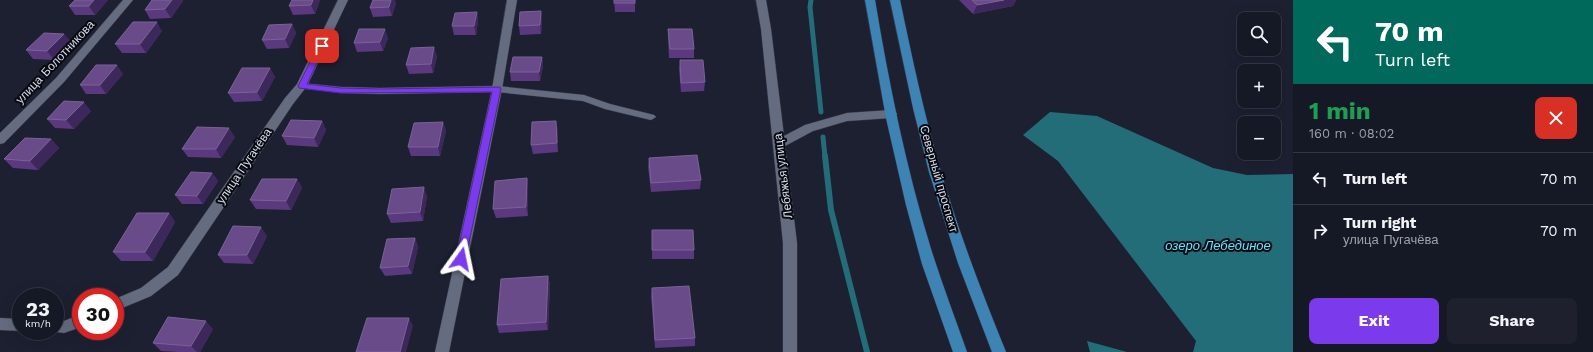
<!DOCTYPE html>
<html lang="en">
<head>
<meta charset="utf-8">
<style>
	:root { --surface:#151825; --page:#1e212d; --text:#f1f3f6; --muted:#9da0a7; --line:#343742; --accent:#7c3aed }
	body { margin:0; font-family:"Work Sans",sans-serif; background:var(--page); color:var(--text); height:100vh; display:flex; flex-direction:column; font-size:15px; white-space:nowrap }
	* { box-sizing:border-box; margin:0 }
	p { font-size:13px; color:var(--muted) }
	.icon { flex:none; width:22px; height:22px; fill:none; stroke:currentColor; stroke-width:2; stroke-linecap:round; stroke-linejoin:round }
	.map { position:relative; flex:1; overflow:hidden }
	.panel { display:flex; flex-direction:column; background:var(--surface); width:300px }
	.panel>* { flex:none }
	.banner { background:#00695c; color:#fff; overflow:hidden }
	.tools { position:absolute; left:1237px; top:12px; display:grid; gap:8px }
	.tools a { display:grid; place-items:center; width:44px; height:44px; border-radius:8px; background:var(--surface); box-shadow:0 4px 16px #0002,0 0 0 1px var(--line); font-size:20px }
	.speed { position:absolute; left:12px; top:288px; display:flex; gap:8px; font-size:20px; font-weight:700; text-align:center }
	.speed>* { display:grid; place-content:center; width:52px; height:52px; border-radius:50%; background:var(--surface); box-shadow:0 4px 16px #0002,0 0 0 1px var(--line); line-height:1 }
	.speed small { font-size:10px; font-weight:400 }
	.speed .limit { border:6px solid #d22; background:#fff; color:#111 }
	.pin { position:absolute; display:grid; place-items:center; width:34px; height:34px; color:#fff; margin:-17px; border-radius:8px; box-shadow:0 2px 6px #0006 }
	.me { position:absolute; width:44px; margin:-22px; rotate:12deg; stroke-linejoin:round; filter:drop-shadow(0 0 3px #0008) }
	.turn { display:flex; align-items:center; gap:14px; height:84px; padding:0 16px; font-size:18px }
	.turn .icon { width:52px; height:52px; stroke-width:2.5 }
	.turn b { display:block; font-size:28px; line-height:34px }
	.round { display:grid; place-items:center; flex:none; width:42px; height:42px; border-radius:8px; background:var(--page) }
	.overview { display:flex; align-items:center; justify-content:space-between; height:68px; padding:0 16px }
	h1 { font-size:24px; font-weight:700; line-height:30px; color:#1e9e55 }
	.cta { display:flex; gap:8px; margin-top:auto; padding:8px 16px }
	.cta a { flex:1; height:46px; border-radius:8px; background:var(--accent); color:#fff; font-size:16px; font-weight:700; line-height:46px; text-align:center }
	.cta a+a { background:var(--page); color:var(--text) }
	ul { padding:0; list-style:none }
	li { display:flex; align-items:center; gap:12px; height:52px; padding:0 16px; border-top:1px solid var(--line) }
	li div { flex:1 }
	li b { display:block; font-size:15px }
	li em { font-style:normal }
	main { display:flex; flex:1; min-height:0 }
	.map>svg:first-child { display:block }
</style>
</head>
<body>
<main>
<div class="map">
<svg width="1293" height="352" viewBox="0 0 1293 352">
	<rect width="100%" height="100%" fill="#1c2031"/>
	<!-- water -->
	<g fill="#236d79">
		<path d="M1050,112L1097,116L1213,168L1247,175L1293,174V352H1193L1196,341L1058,161L1023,135Z"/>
		<path d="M1087,341L1127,352H1090Z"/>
	</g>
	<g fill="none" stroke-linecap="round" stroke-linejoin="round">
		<!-- stream-far1 -->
		<g stroke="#236d79" stroke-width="5">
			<path d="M811,0L810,7L821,112"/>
			<path d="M823,137L825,157"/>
		</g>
		<!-- stream -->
		<path stroke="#236d79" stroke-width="6" d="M825,156L831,210L867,352"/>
		<!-- lane casing -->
		<g stroke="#393c4b" stroke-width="1">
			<path id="lane" d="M302,83L341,87L380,88L497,86L584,95L610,104L654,115L656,117L651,120L605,109L583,101L497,92L380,94L341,93L299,88L298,86Z"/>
		</g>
		<!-- street casing -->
		<g stroke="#393c4b" stroke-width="1">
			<g id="street">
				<path d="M123,0H133L64,82L4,143L0,144V133L56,78Z"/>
				<path d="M338,0H348L307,86L293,104L178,275L151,296L115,311V299L141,288L168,267L285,98L297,84Z"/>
				<path d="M507,0H517L502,89L449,352H435L492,89Z"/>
				<path d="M756,0H766L771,29L784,136L805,125L847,113L891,110L895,111L897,114L895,117L891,118L847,121L813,131L785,146L797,243V352H783V243L761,29Z"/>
				<path d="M81,314V327L64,333L50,331H55V321H64Z"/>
				<path d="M0,318L21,319L22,331L0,330Z"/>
			</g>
		</g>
		<!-- primary casing -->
		<g stroke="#393c4b" stroke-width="1">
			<g id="primary">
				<path d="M865,0H875C889,84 906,168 931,249C942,284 955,318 967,352H953L922,264L906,205L886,118Z"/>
				<path d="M890,0H900C912,57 924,115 941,172C959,233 982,293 1006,352H992L958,263L929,172L913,108Z"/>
			</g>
		</g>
		<!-- lane -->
		<use href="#lane" fill="#666c80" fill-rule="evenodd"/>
		<!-- street -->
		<use href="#street" fill="#666c80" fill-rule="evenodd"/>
		<!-- primary -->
		<use href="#primary" fill="#3d84b5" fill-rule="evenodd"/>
	</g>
	<!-- wall -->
	<g fill="#5b397e">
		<path d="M75,0H108L95,15H75L69,6Z"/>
		<path d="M152,0H182L183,1L171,18L150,19L145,10Z"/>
		<path d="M292,0H320L315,14L293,15L289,6Z"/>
		<path d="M614,0H635V12H615Z"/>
		<path d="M959,0H1016L1013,6L973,14Z"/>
		<path d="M396,3L392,16L373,17L370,8Z"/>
		<path d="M541,11L542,20L541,34L520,35L519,26Z"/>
		<path d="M477,12L478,21L476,35H454L452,26Z"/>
		<path d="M292,24L296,33L289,48L267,49L262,40Z"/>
		<path d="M668,29L694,49V58H669L668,38Z"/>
		<path d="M162,31L146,53H122L115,44Z"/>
		<path d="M64,34L71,42L54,60L33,59L26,50Z"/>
		<path d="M388,38L383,51L357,52L354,43Z"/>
		<path d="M437,56L433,73L409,74L406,65Z"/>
		<path d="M542,57L543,66L540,81H511L510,72Z"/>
		<path d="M680,60L705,82L704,91L681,92L679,69Z"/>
		<path d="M270,68L275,77L262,101L234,102L228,93Z"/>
		<path d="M123,74L106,94H86L80,85Z"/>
		<path d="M91,111L74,129L55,128L47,119Z"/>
		<path d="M322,121L326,130L318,147L287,145L282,136Z"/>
		<path d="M443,122L446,131L440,156H411L408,147Z"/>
		<path d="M558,130V152L533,154L531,145Z"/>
		<path d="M235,137L221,158L188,157L182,149Z"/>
		<path d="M51,139L59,148L38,170L13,168L4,159Z"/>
		<path d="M649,158L701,180L700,189L651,192L648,167Z"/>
		<path d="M212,173L218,181L203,204H182L175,195Z"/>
		<path d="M527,178L528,187V216L496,218L493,209Z"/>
		<path d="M297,179L302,188L291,210L256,209L250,200Z"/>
		<path d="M427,196L423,221L391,223L387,214Z"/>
		<path d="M169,213L175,222L153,261H121L113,252Z"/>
		<path d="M652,230L694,250V259H652Z"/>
		<path d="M267,236L253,264L224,263L218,255Z"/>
		<path d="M415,238L418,247L412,274L385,276L380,268Z"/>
		<path d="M548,276L550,285L548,330L499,333L497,325Z"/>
		<path d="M652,288L695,338V346L655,348L651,296Z"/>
		<path d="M213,329L200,352H178L161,351L153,343Z"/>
	</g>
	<!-- shaded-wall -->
	<g fill="#3c285a">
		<path d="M94,0H108L95,15L89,6Z"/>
		<path d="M172,0H182L183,1L171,18L165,9Z"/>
		<path d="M313,0H320L315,14L311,5Z"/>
		<path d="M391,0H395L396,3L392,16L389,7Z"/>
		<path d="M1004,0H1016L1013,6L973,14L977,5Z"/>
		<path d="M541,11L542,20L541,34L540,25Z"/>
		<path d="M477,12L478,21L476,35L474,26Z"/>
		<path d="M157,22L162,31L146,53L140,44Z"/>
		<path d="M292,24L296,33L289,48L285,39Z"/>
		<path d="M385,29L388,38L383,51L380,42Z"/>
		<path d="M64,34L71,42L54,60L47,51Z"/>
		<path d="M434,47L437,56L433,73L431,64Z"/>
		<path d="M542,57L543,66L540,81L539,72Z"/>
		<path d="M117,65L123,74L106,94L100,85Z"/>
		<path d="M270,68L275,77L262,101L257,92Z"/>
		<path d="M84,102L91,111L74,129L66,120Z"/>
		<path d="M322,121L326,130L318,147L314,138Z"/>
		<path d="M556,121L558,130V152L557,143Z"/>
		<path d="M443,122L446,131L440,156L438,147Z"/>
		<path d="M229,128L235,137L221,158L216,149Z"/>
		<path d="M51,139L59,148L38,170L30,161Z"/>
		<path d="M212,173L218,181L203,204L197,196Z"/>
		<path d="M527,178L528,187V216L526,207Z"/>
		<path d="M297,179L302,188L291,210L286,201Z"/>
		<path d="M424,187L427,196L423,221L420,212Z"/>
		<path d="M169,213L175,222L153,261L145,252Z"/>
		<path d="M261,227L267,236L253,264L247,255Z"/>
		<path d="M415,238L418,247L412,274L408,266Z"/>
		<path d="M548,276L550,285L548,330L546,322Z"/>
		<path d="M409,318L413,326L406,352H400Z"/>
		<path d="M206,321L213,329L200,352H197L191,346Z"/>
	</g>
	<!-- building -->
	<g fill="#694b89" stroke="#7a6298">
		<path d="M75,0H94L89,6H69Z"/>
		<path d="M152,0H172L165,9L145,10Z"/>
		<path d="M292,0H313L311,5L289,6Z"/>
		<path d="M373,0H391L389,7L370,8Z"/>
		<rect x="614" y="0" width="21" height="3"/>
		<path d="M972,0H1004L977,5Z"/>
		<path d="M541,11L540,25L519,26L520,12Z"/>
		<path d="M477,12L474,26H452L455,13Z"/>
		<path d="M133,22H157L140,44H115Z"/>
		<path d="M292,24L285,39L262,40L269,25Z"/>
		<path d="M359,29H385L380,42L354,43Z"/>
		<path d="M668,29H692L694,49H670Z"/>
		<path d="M44,33L64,34L47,51L26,50Z"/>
		<path d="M434,47L431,64L406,65L411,48Z"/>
		<path d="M513,57H542L539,72H510Z"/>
		<path d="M680,60H703L705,82L681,83Z"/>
		<path d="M96,65H117L100,85H80Z"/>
		<path d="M242,68H270L257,92L228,93Z"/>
		<path d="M64,101L84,102L66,120L47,119Z"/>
		<path d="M291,120L322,121L314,138L282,136Z"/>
		<path d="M556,121L557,143L531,145L532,122Z"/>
		<path d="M443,122L438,147H408L414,123Z"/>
		<path d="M197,127L229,128L216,149H182Z"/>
		<path d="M25,138L51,139L30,161L4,159Z"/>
		<path d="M697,155L701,180L651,183L649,158Z"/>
		<path d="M191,172L212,173L197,196L175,195Z"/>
		<path d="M527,178L526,207L493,209L495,181Z"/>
		<path d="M262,179H297L286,201L250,200Z"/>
		<path d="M424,187L420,212L387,214L392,189Z"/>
		<path d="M137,213H169L145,252H113Z"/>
		<path d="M233,226L261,227L247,255H218Z"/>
		<path d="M652,230H693L694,250H652Z"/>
		<path d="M415,238L408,266L380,268L387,239Z"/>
		<path d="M548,276L546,322L497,325L501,279Z"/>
		<path d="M689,286L695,338L655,340L652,288Z"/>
		<path d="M168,317L206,321L191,346L153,343Z"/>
		<path d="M367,318H409L400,352H356Z"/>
	</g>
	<!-- route -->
	<path fill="#7c3aed" stroke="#51269a" d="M322,44L325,46L307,84L341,88L380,89L500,87L501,89L465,262L461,263L458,262L456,259L492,92L341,93L299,88L298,86L318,46Z"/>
	<g text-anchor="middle" stroke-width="4" stroke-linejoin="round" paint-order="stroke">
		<!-- street labels -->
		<g font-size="12" fill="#d8dce8" stroke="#080a12">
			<text transform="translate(55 62) rotate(-47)" y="4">улица Болотникова</text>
			<text transform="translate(244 166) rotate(-56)" y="4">улица Пугачёва</text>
			<text transform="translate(783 176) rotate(-97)" y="4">Лебяжья улица</text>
			<text transform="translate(939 179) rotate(74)" y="4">Северный проспект</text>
		</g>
		<!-- water labels -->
		<g font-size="13" font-style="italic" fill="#5ee6fd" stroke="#080a12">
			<text x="1218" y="250">озеро Лебединое</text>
		</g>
	</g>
</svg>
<div class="tools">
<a><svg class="icon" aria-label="search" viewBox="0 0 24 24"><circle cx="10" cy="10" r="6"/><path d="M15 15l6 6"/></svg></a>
<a>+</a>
<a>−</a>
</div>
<div class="speed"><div>23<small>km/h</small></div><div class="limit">30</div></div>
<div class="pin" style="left:322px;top:46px;background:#d93025"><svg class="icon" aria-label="arrive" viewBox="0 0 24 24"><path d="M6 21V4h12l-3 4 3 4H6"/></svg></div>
<svg class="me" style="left:461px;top:259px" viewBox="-20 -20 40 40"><path d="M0-17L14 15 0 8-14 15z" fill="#7c3aed" stroke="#fff" stroke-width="4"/></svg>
</div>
<section class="panel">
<div class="banner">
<div class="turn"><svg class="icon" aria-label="left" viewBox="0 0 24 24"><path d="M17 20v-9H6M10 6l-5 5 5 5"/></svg><div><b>70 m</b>Turn left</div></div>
</div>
<div class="overview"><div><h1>1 min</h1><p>160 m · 08:02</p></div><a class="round" style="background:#d93025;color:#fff"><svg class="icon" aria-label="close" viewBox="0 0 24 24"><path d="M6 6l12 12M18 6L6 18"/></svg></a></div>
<ul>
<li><svg class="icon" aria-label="left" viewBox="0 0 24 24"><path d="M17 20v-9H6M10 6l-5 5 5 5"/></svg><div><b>Turn left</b></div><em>70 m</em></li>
<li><svg class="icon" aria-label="right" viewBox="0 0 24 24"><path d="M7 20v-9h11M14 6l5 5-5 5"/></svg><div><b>Turn right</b><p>улица Пугачёва</p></div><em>70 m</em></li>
</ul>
<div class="cta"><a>Exit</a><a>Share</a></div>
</section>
</main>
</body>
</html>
